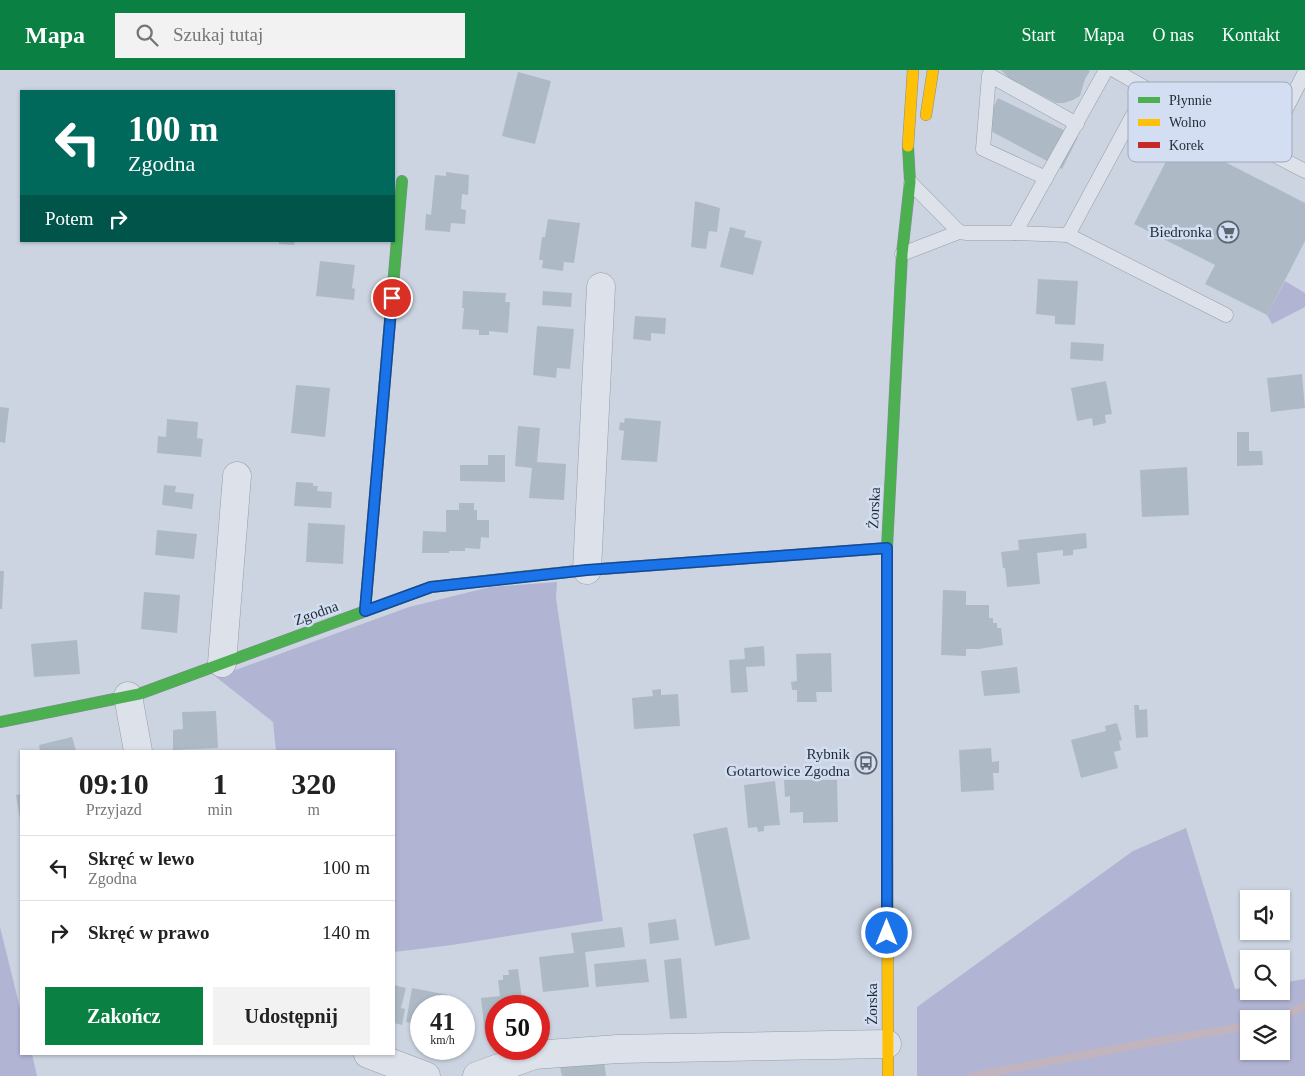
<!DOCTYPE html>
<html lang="pl">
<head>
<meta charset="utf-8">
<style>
	:root { --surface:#fff; --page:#f2f2f2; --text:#222; --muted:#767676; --line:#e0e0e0; --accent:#0b8043 }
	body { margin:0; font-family:"Times New Roman",serif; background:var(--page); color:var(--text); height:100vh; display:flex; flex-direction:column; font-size:19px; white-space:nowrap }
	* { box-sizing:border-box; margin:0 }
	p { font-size:16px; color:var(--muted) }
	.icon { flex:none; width:28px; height:28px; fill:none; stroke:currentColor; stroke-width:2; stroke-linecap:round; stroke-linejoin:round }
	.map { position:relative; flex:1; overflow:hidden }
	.details { position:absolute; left:20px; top:680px; width:375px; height:305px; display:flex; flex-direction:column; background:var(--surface); border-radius:0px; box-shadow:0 1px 4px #0004 }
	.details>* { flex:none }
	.guide { position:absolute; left:20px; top:20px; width:375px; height:152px; border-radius:0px; box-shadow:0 1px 4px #0004; background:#00695c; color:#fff; overflow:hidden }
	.tools { position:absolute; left:1240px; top:820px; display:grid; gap:10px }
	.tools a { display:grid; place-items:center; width:50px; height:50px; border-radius:0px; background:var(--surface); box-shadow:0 1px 4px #0004; font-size:25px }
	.speed { position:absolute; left:410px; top:925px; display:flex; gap:10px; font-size:25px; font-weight:700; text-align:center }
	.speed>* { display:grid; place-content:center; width:65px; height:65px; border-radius:50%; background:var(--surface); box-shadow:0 1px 4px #0004; line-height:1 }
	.speed small { font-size:12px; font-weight:400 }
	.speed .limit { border:8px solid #d22; background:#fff; color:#111 }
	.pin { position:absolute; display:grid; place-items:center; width:42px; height:42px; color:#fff; margin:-21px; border:2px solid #fff; border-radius:50%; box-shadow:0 1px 5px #0007 }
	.me { position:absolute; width:55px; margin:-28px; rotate:0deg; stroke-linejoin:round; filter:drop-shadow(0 0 4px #0008) }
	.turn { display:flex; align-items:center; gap:18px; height:105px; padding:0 25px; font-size:22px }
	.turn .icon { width:65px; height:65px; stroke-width:2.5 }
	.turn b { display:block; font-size:35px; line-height:42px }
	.then { display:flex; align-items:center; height:48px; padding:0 25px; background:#0003; gap:10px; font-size:19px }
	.eta { display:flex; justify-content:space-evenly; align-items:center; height:85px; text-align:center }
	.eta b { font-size:30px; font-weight:600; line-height:35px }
	.action { display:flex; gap:10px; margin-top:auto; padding:10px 25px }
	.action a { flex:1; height:58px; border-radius:0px; background:var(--accent); color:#fff; font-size:20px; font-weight:600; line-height:58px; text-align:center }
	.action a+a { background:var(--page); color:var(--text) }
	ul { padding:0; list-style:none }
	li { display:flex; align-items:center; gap:15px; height:65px; padding:0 25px; border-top:1px solid var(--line) }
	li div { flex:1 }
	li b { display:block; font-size:19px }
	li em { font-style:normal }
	header { display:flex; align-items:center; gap:30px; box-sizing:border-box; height:70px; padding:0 25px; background:var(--accent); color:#fff }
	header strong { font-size:24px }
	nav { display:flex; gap:28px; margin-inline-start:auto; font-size:18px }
	.search { width:350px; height:45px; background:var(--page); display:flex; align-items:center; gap:12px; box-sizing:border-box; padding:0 18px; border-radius:0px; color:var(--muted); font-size:19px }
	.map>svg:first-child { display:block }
</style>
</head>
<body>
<header>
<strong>Mapa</strong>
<div class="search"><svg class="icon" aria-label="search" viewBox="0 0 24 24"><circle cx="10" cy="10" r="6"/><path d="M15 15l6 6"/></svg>Szukaj tutaj</div>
<nav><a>Start</a><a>Mapa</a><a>O nas</a><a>Kontakt</a></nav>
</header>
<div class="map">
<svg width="1305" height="1006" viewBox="0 0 1305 1006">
	<rect width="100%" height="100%" fill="#ccd4e2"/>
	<!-- green -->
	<g fill="#b1b4d3" fill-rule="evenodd">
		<path d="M1285,211L1305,223V237L1272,254L1267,245Z"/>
		<path d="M557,512L556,528L603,851L452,875L394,882V681H276L273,652L216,607L409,537L490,517Z"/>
		<path d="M1186,758L1235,919L1249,917V921H1281V913L1305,909V1006H917V937L1133,781ZM1249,949H1281V981H1249Z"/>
		<path d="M0,857L21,942V984H32L37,1006H0Z"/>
	</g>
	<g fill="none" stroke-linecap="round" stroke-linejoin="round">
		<!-- stream -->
		<g stroke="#c2b4be" stroke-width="8">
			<path d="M1279,949L1305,935"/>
			<path d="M973,1006L1157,971L1249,956"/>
		</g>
	</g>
	<!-- building -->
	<g fill="#adbac5">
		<path d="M1001,0H1088L1090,1L1085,9L1080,26L1073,30L1064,33H1056L1009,8Z"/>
		<path d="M518,2L551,11L535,74L502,66Z"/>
		<path d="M998,28L1078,67L1062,99L983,57Z"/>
		<path d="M1178,68L1305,133V171L1267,245L1205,214L1215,195L1134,154Z"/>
		<path d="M446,102L469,105L468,125L462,124L461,139L466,140L465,154L451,153L450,162L425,160L426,144L431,145L435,105L446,106Z"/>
		<path d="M695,131L720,138L717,162L709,161L706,179L691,177Z"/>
		<path d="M548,149L580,153L574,193L564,192L563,201L542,198L543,190H539L542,167H545Z"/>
		<path d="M730,157L746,161L744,167L762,171L753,205L720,197Z"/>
		<path d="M279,171H295L294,175L279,174Z"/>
		<path d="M320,191L355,195L352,218L355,219L354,230L316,226Z"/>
		<path d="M1038,209L1078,211L1075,255L1055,254V246L1036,244Z"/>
		<path d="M463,221L506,223L505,232H510L508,263L489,261V265H479V260L462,259L464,238H462Z"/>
		<path d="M543,221L572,223L571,237L542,235Z"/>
		<path d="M635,246L666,248L665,264L651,263V271L633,269Z"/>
		<path d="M537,256L574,259L570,299L557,298L556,308L533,305Z"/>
		<path d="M1071,272L1104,274L1103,291L1070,289Z"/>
		<path d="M1302,304L1305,338L1271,342L1267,308Z"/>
		<path d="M1106,311L1112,344L1105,345L1106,353L1093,356L1092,348L1077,351L1071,318Z"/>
		<path d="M296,315L330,318L325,367L291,363Z"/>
		<path d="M0,337L9,338L5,373L0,372Z"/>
		<path d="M625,348L661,351L657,392L621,390L624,361L619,360L620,352L624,353Z"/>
		<path d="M167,349L198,352L197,368L203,369L201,387L157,383L158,366L166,367Z"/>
		<path d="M518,356L540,358L537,392L566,394L564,430L529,428L532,398L515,396Z"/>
		<path d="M1237,362H1249V381H1262L1263,395L1237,396Z"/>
		<path d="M488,385H505V412L460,411V395H488Z"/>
		<path d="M1187,397L1189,445L1142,447L1140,400Z"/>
		<path d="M296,412L313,413V416H318L317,421L332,422L331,438L294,436Z"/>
		<path d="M164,415L176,416L175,422L194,424L192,439L162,435Z"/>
		<path d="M459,433H474V440H477V450H489V468L481,467L480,479L465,478V481H449V483H422L423,461L446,462V440H459Z"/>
		<path d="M308,453L345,455L343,494L306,492Z"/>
		<path d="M157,460L197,464L194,489L155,485Z"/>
		<path d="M1086,463L1087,478L1073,480V485L1063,486V480L1037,483L1040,514L1007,517L1005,498H1003L1001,482L1019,480L1018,470Z"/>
		<path d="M0,501H4L2,539H0Z"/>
		<path d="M943,520L966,521V535H989V548H993V553H997V558H1001L1003,575L979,579H966V586L941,585Z"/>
		<path d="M144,522L180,525L177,563L141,559Z"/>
		<path d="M77,570L80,604L34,607L31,574Z"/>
		<path d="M764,576L765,596L746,597L748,622L731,623L729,590L745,589L744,578Z"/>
		<path d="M831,583L832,622H816L817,632H797V620H792L791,612L797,611L796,584Z"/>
		<path d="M1017,597L1020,623L984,626L981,601Z"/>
		<path d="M661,619V625L678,624L680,656L634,659L632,628L653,626L652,620Z"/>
		<path d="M1134,635H1139V640L1147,639L1148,667L1136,668Z"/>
		<path d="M216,641L218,678L173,680V660L183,659L182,642Z"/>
		<path d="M1117,653L1122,670L1119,671L1121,680L1114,682L1118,698L1081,708L1071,670L1106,661L1105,656Z"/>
		<path d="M72,667L76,681H40L39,675Z"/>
		<path d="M991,678L992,692L999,691V703H993L994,720L961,722L959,680Z"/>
		<path d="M784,710H837L838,752L803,753V742L790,743V726L785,727Z"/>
		<path d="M775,711L780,755L764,756V761L758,762L757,757L748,758L744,715Z"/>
		<path d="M21,724V749H20L16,725Z"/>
		<path d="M727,757L750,869L715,876L693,764Z"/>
		<path d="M676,849L679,870L650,874L648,853Z"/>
		<path d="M622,857L625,877L585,882L589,917L543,922L539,887L574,883L571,863Z"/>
		<path d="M681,888L687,948L670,949L664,890Z"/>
		<path d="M646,889L649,912L596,917L594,894Z"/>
		<path d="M518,899L523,936H496V961L485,963L481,928L500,926L498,910H503V905H509L508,900Z"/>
		<path d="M394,915L406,918L401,938L405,939L402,955L394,953Z"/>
		<path d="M412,918L448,925L446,936H421V965L413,964L415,954L406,952Z"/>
		<path d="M604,991L606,1006H562L560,997Z"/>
	</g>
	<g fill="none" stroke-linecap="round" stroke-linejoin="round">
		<!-- lane casing -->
		<g stroke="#969da7" stroke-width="15">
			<g id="lane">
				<path d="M1114,0L1147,19"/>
				<path d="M1265,80L1305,2"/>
				<path d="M1046,108L983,79L989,5L1077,54"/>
				<path d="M911,113L959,162"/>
				<path d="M1015,163L1106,0"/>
				<path d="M1068,165L1226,245"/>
				<path d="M902,184L959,162L967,163H1015L1068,165L1147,19L1305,101"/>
			</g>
		</g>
		<!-- street casing -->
		<g stroke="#969da7" stroke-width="29">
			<g id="street">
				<path d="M587,500L601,217"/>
				<path d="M222,593L237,406"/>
				<path d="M128,626L138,681"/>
				<path d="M368,984L426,1006"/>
				<path d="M477,1006L534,985L618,979L887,974"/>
			</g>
		</g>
		<!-- fast casing -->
		<g stroke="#858d97" stroke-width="12">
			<g id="fast">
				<path d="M381,356L402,111"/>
				<path d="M738,489L887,478"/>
				<path d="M0,652L139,624L431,517L519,507"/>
				<path d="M887,669V478L902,184L910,112L908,76"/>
			</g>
		</g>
		<!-- slow casing -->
		<g stroke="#858d97" stroke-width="12">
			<g id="slow">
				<path d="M926,45L933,0"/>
				<path d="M908,76L913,0"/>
				<path d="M519,507L587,500L738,489"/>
				<path d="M887,669L888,1006"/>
			</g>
		</g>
		<!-- jam casing -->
		<g stroke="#858d97" stroke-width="12">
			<path id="jam" d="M365,541L381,356"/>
		</g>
		<!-- lane -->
		<use href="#lane" stroke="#dde2ea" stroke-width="14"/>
		<!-- street -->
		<use href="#street" stroke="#dde2ea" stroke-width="28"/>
		<!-- fast -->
		<use href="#fast" stroke="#4caf50" stroke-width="11"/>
		<!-- slow -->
		<use href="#slow" stroke="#ffc107" stroke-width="11"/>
		<!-- jam -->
		<use href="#jam" stroke="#c62828" stroke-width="11"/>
	</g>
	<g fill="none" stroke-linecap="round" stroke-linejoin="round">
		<!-- route casing -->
		<g stroke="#114b97" stroke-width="12">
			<path id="route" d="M392,228L365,541L431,517L587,500L887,478V863"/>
		</g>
		<!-- route -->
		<use href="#route" stroke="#1a73e8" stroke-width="9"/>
	</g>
	<!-- icons -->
	<defs>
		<g id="supermarket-ring" transform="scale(1.125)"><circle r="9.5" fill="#d3def2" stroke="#5c6671" stroke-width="1.5"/><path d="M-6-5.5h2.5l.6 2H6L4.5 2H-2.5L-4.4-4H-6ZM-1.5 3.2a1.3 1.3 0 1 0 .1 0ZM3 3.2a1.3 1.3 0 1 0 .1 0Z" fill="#5c6671"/></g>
		<g id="bus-ring" transform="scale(1.125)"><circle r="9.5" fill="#d3def2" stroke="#5c6671" stroke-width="1.5"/><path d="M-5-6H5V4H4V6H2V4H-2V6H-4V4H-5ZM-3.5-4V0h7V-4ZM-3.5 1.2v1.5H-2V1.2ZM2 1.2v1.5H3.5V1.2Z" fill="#5c6671"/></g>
	</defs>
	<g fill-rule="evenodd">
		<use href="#supermarket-ring" x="1228" y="162"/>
		<use href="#bus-ring" x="866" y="693"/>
	</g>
	<g text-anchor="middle" stroke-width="5" stroke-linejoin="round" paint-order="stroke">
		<!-- poi labels -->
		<g font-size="15" fill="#1f2b34" stroke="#d3def2" text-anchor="end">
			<text x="1212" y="167">Biedronka</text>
			<text x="850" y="689">Rybnik<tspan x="850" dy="17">Gotartowice Zgodna</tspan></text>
		</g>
		<!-- street labels -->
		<g font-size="15" fill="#1f2b34" stroke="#d3def2">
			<text transform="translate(874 438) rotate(-87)" y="5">Żorska</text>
			<text transform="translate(316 543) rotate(-20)" y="5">Zgodna</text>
			<text transform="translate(872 934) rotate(-90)" y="5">Żorska</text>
		</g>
	</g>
	<!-- legend -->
	<rect x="1128" y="12" width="164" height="80" rx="8" fill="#d3def2" stroke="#9da8b9" stroke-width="1"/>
	<rect x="1138" y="27" width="22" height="6" fill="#4caf50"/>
	<rect x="1138" y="49" width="22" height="7" fill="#ffc107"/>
	<rect x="1138" y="72" width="22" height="6" fill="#c62828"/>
	<g font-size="14" fill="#1f2b34">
		<text x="1169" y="35">Płynnie</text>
		<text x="1169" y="57">Wolno</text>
		<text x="1169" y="80">Korek</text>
	</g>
</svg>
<div class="tools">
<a><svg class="icon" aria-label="sound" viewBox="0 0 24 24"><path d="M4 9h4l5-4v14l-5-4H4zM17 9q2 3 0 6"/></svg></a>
<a><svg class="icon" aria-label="search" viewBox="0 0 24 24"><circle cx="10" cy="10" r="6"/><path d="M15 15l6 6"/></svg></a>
<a><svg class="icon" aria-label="layers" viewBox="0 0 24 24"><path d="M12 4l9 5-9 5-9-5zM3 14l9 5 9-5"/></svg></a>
</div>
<div class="speed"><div>41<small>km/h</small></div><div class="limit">50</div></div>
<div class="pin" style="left:392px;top:228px;background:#d93025"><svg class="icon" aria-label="arrive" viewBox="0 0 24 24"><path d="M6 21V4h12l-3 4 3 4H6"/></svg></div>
<svg class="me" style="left:887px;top:863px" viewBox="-20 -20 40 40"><circle r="17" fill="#1a73e8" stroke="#fff" stroke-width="3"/><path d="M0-11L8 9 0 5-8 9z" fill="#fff"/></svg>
<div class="guide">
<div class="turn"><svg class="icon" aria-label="left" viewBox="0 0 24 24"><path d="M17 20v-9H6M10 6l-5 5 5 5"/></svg><div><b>100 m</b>Zgodna</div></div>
<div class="then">Potem<svg class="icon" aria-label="right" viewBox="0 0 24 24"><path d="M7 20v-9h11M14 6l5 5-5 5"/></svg></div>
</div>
<section class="details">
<div class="eta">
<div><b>09:10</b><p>Przyjazd</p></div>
<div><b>1</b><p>min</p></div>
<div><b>320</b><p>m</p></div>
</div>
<ul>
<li><svg class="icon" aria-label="left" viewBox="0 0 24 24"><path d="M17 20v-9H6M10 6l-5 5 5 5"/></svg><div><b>Skręć w lewo</b><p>Zgodna</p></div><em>100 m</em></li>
<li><svg class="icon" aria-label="right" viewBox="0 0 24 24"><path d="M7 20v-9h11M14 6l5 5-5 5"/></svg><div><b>Skręć w prawo</b></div><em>140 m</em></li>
</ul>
<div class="action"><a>Zakończ</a><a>Udostępnij</a></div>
</section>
</div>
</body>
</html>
